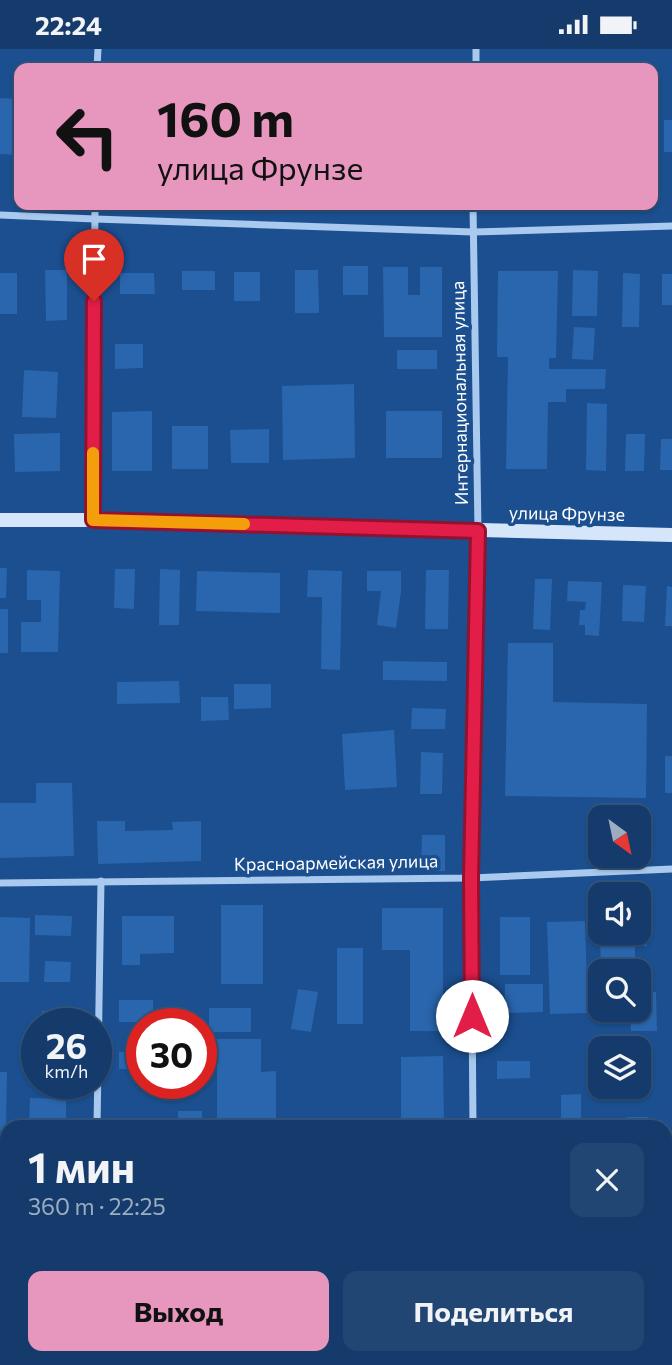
<!DOCTYPE html>
<html lang="ru">
<head>
<meta charset="utf-8">
<style>
	:root { --surface:#143b6b; --page:#214673; --text:#f1f3f6; --muted:#9dadc1; --line:#33557e; --accent:#e797bd }
	body { margin:0; font-family:Commissioner,sans-serif; background:var(--page); color:var(--text); height:100vh; display:flex; flex-direction:column; font-size:26px; white-space:nowrap }
	* { box-sizing:border-box; margin:0 }
	p { font-size:23px; color:var(--muted) }
	.icon { flex:none; width:38px; height:38px; fill:none; stroke:currentColor; stroke-width:2; stroke-linecap:round; stroke-linejoin:round }
	.map { position:relative; flex:1; overflow:hidden }
	.drawer { position:absolute; left:0px; top:1071px; width:672px; height:245px; display:flex; flex-direction:column; background:var(--surface); border-radius:21px 21px 0 0; box-shadow:0 2px 5px #0004,0 0 0 2px var(--line) }
	.drawer>* { flex:none }
	.guide { position:absolute; left:14px; top:14px; width:644px; height:147px; border-radius:14px; box-shadow:0 2px 5px #0004,0 0 0 2px var(--line); background:#e797bd; color:#111; overflow:hidden }
	.needle { width:46px; rotate:147deg }
	.tools { position:absolute; left:588px; top:756px; display:grid; gap:14px }
	.tools a { display:grid; place-items:center; width:63px; height:63px; border-radius:14px; background:var(--surface); box-shadow:0 2px 5px #0004,0 0 0 2px var(--line); font-size:35px }
	.speed { position:absolute; left:21px; top:959px; display:flex; gap:14px; font-size:35px; font-weight:700; text-align:center }
	.speed>* { display:grid; place-content:center; width:91px; height:91px; border-radius:50%; background:var(--surface); box-shadow:0 2px 5px #0004,0 0 0 2px var(--line); line-height:1 }
	.speed small { font-size:18px; font-weight:400 }
	.speed .limit { border:10px solid #d22; background:#fff; color:#111 }
	.pin { position:absolute; display:grid; place-items:center; width:60px; height:60px; color:#fff; margin:-72px -30px; border-radius:50% 50% 50% 0; rotate:-45deg; box-shadow:0 0 7px #0007 }
	.pin .icon { rotate:45deg }
	.me { position:absolute; width:77px; margin:-38px; rotate:0deg; stroke-linejoin:round; filter:drop-shadow(0 0 5px #0008) }
	.turn { display:flex; align-items:center; gap:24px; height:147px; padding:0 28px; font-size:32px }
	.turn .icon { width:91px; height:91px; stroke-width:2.5 }
	.turn b { display:block; font-size:49px; line-height:60px }
	.round { display:grid; place-items:center; flex:none; width:74px; height:74px; border-radius:14px; background:var(--page) }
	.headline { display:flex; align-items:center; justify-content:space-between; height:119px; padding:0 28px }
	h1 { font-size:42px; font-weight:700; line-height:52px }
	.action { display:flex; gap:14px; margin-top:auto; padding:14px 28px }
	.action a { flex:1; height:80px; border-radius:14px; background:var(--accent); color:#111; font-size:28px; font-weight:700; line-height:80px; text-align:center }
	.action a+a { background:var(--page); color:var(--text) }
	.status { display:flex; justify-content:space-between; align-items:center; height:49px; padding:0 35px; background:var(--surface); direction:ltr }
	.status svg { height:19px; fill:currentColor }
	.map>svg:first-child { display:block }
</style>
</head>
<body>
<div class="status"><b>22:24</b><svg viewBox="0 0 49 12"><path d="M0 12V9h3v3zM5 12V6h3v6zM10 12V3h3v9zM15 12V0h3v12zM26 1h20v11H26zM47 4h2v5h-2z"/></svg></div>
<div class="map">
<svg width="672" height="1316" viewBox="0 0 672 1316">
	<rect width="100%" height="100%" fill="#1b4f8f"/>
	<!-- building -->
	<g fill="#2a66ad">
		<path d="M0,49L19,50L18,106L0,105Z"/>
		<rect x="664" y="71" width="8" height="32"/>
		<rect x="343" y="217" width="25" height="29"/>
		<path d="M383,218H408V246H420V218H442V288H384Z"/>
		<path d="M45,221H67V271L46,272Z"/>
		<path d="M295,221H318L319,264H295Z"/>
		<path d="M573,221L598,222L597,267H572Z"/>
		<rect x="182" y="222" width="33" height="19"/>
		<path d="M498,222H558L556,309H549V320H606L605,340H566V353H548L547,420H506L508,308H497Z"/>
		<rect x="234" y="223" width="26" height="29"/>
		<rect x="0" y="224" width="17" height="41"/>
		<path d="M120,224H154L155,245H120Z"/>
		<path d="M623,224L640,225L639,278H622Z"/>
		<rect x="662" y="225" width="10" height="31"/>
		<path d="M574,278L595,279L593,311L572,310Z"/>
		<path d="M115,295H143V319L115,320Z"/>
		<rect x="397" y="301" width="40" height="19"/>
		<path d="M24,321L58,323L56,369L22,368Z"/>
		<path d="M354,335L355,409L283,411L282,337Z"/>
		<path d="M587,354L607,355L606,422L586,421Z"/>
		<path d="M152,362V422H112V363Z"/>
		<rect x="386" y="362" width="56" height="47"/>
		<rect x="172" y="377" width="36" height="43"/>
		<path d="M269,380V414H231L230,381Z"/>
		<path d="M60,384V422L15,423L14,385Z"/>
		<path d="M626,385H645L644,422H625Z"/>
		<path d="M661,390H672V421H660Z"/>
		<path d="M0,519H7L6,549H0Z"/>
		<path d="M115,520H135L134,560L114,559Z"/>
		<path d="M160,520L180,521L179,576H159Z"/>
		<path d="M27,521L60,522L58,603H21V573H41V551H27Z"/>
		<path d="M308,521L342,522L340,621L321,620L322,548H307Z"/>
		<path d="M426,521H449L448,580H425Z"/>
		<path d="M197,522L280,524V564L196,562Z"/>
		<path d="M367,522H401V543L396,579L377,576L381,542H367Z"/>
		<path d="M535,530H552L550,581L533,580Z"/>
		<path d="M568,532L602,533L599,587L585,586V576H579L580,561H585L586,553L567,552Z"/>
		<path d="M623,536L646,537L644,573L622,572Z"/>
		<path d="M667,537L672,538V577H665Z"/>
		<rect x="0" y="560" width="8" height="44"/>
		<path d="M508,594H553V653L647,655L646,749L505,747Z"/>
		<path d="M383,612L447,613V632L383,631Z"/>
		<path d="M179,632L180,654L117,655V633Z"/>
		<path d="M234,635H271V659L234,660Z"/>
		<path d="M201,648H228L229,671L201,672Z"/>
		<path d="M412,659L446,660L445,680H411Z"/>
		<path d="M394,681L397,738L345,741L342,685Z"/>
		<path d="M421,703L443,704L442,745H420Z"/>
		<rect x="665" y="707" width="7" height="37"/>
		<path d="M36,734H72L74,807L0,809V754H36Z"/>
		<path d="M97,772H125V782L173,781L172,773L201,772V812L98,815Z"/>
		<path d="M422,786H445V822H421Z"/>
		<rect x="221" y="856" width="42" height="79"/>
		<path d="M382,859H443V982H410V901H382Z"/>
		<path d="M35,866L72,867L71,887L35,886Z"/>
		<path d="M122,867H174V904L140,905V916H122Z"/>
		<path d="M0,868L30,869L29,933H0Z"/>
		<rect x="500" y="868" width="30" height="58"/>
		<path d="M639,870H646L647,897H635V922H601L600,884H639Z"/>
		<path d="M585,872L587,939H600V961H626V963L550,965L547,873Z"/>
		<rect x="337" y="899" width="26" height="76"/>
		<path d="M45,912L71,913L70,933H44Z"/>
		<path d="M505,935H543V963L504,964Z"/>
		<path d="M298,940L318,943L311,983L291,980Z"/>
		<path d="M656,943L657,982H631L630,961H639V944Z"/>
		<rect x="119" y="951" width="34" height="22"/>
		<rect x="209" y="959" width="42" height="24"/>
		<path d="M42,962L73,963L72,975H37V993L31,992V972H42Z"/>
		<path d="M217,990H261V1023L276,1022V1069H261V1078H217Z"/>
		<rect x="119" y="1003" width="23" height="17"/>
		<path d="M443,1007L444,1078H401V1008Z"/>
		<path d="M497,1012H530V1029L497,1030Z"/>
		<path d="M0,1023H7L6,1076H13V1078H7V1113H0Z"/>
		<path d="M581,1045V1078H561V1046Z"/>
		<path d="M30,1049L66,1050V1078H29Z"/>
		<rect x="178" y="1062" width="24" height="16"/>
		<rect x="627" y="1068" width="21" height="10"/>
		<rect x="602" y="1070" width="19" height="8"/>
		<rect x="0" y="1231" width="7" height="30"/>
		<path d="M150,1309V1316H117V1310Z"/>
		<rect x="220" y="1309" width="87" height="7"/>
		<rect x="16" y="1313" width="52" height="3"/>
	</g>
	<g fill="none" stroke-linecap="round" stroke-linejoin="round">
		<!-- street -->
		<g stroke="#a9c9ee" stroke-width="7">
			<path d="M97,19L98,0"/>
			<path d="M476,19V0"/>
			<path d="M0,166L95,170L473,183L672,177"/>
			<path d="M93,471L95,156"/>
			<path d="M0,834L471,829L672,820"/>
			<path d="M97,1078L101,832"/>
			<path d="M473,1078L471,829L478,482L473,156"/>
			<path d="M474,1309V1316"/>
			<path d="M89,1316L90,1309"/>
		</g>
		<!-- secondary -->
		<g stroke="#d6e6fa" stroke-width="14">
			<path d="M0,471H93L672,486"/>
			<path d="M0,1171H7"/>
			<path d="M665,1173H672"/>
		</g>
	</g>
	<g fill="none" stroke-linecap="round" stroke-linejoin="round">
		<!-- route casing -->
		<g stroke="#92132f" stroke-width="18">
			<path id="route" d="M94,252L93,471L478,482L471,829L472,967"/>
		</g>
		<!-- route -->
		<use href="#route" stroke="#e11d48" stroke-width="12"/>
		<!-- slow -->
		<path stroke="#f59e0b" stroke-width="12" d="M93,404V471L244,475"/>
	</g>
	<g text-anchor="middle" stroke-width="7" stroke-linejoin="round" paint-order="stroke">
		<!-- street labels -->
		<g font-size="18" fill="#fff" stroke="#1b4f8f">
			<text transform="translate(460 344) rotate(-91)" y="6">Интернациональная улица</text>
			<text transform="translate(567 465) rotate(1)" y="6">улица Фрунзе</text>
			<text transform="translate(336 814) rotate(-1)" y="6">Красноармейская улица</text>
		</g>
	</g>
</svg>
<div class="tools">
<a><svg class="needle" viewBox="-14 -14 28 28"><path d="M0-13l5 13h-10z" fill="#e53935"/><path d="M0 13l5-13h-10z" fill="#9dadc1"/></svg></a>
<a><svg class="icon" aria-label="sound" viewBox="0 0 24 24"><path d="M4 9h4l5-4v14l-5-4H4zM17 9q2 3 0 6"/></svg></a>
<a><svg class="icon" aria-label="search" viewBox="0 0 24 24"><circle cx="10" cy="10" r="6"/><path d="M15 15l6 6"/></svg></a>
<a><svg class="icon" aria-label="layers" viewBox="0 0 24 24"><path d="M12 4l9 5-9 5-9-5zM3 14l9 5 9-5"/></svg></a>
</div>
<div class="speed"><div>26<small>km/h</small></div><div class="limit">30</div></div>
<div class="pin" style="left:94px;top:252px;background:#d93025"><svg class="icon" aria-label="arrive" viewBox="0 0 24 24"><path d="M6 21V4h12l-3 4 3 4H6"/></svg></div>
<svg class="me" style="left:472px;top:967px" viewBox="-20 -20 40 40"><circle r="19" fill="#fff"/><path d="M0-13L10 11 0 6-10 11z" fill="#e11d48"/></svg>
<div class="guide">
<div class="turn"><svg class="icon" aria-label="left" viewBox="0 0 24 24"><path d="M17 20v-9H6M10 6l-5 5 5 5"/></svg><div><b>160 m</b>улица Фрунзе</div></div>
</div>
<section class="drawer">
<div class="headline"><div><h1>1 мин</h1><p>360 m · 22:25</p></div><a class="round"><svg class="icon" aria-label="close" viewBox="0 0 24 24"><path d="M6 6l12 12M18 6L6 18"/></svg></a></div>
<div class="action"><a>Выход</a><a>Поделиться</a></div>
</section>
</div>
</body>
</html>
